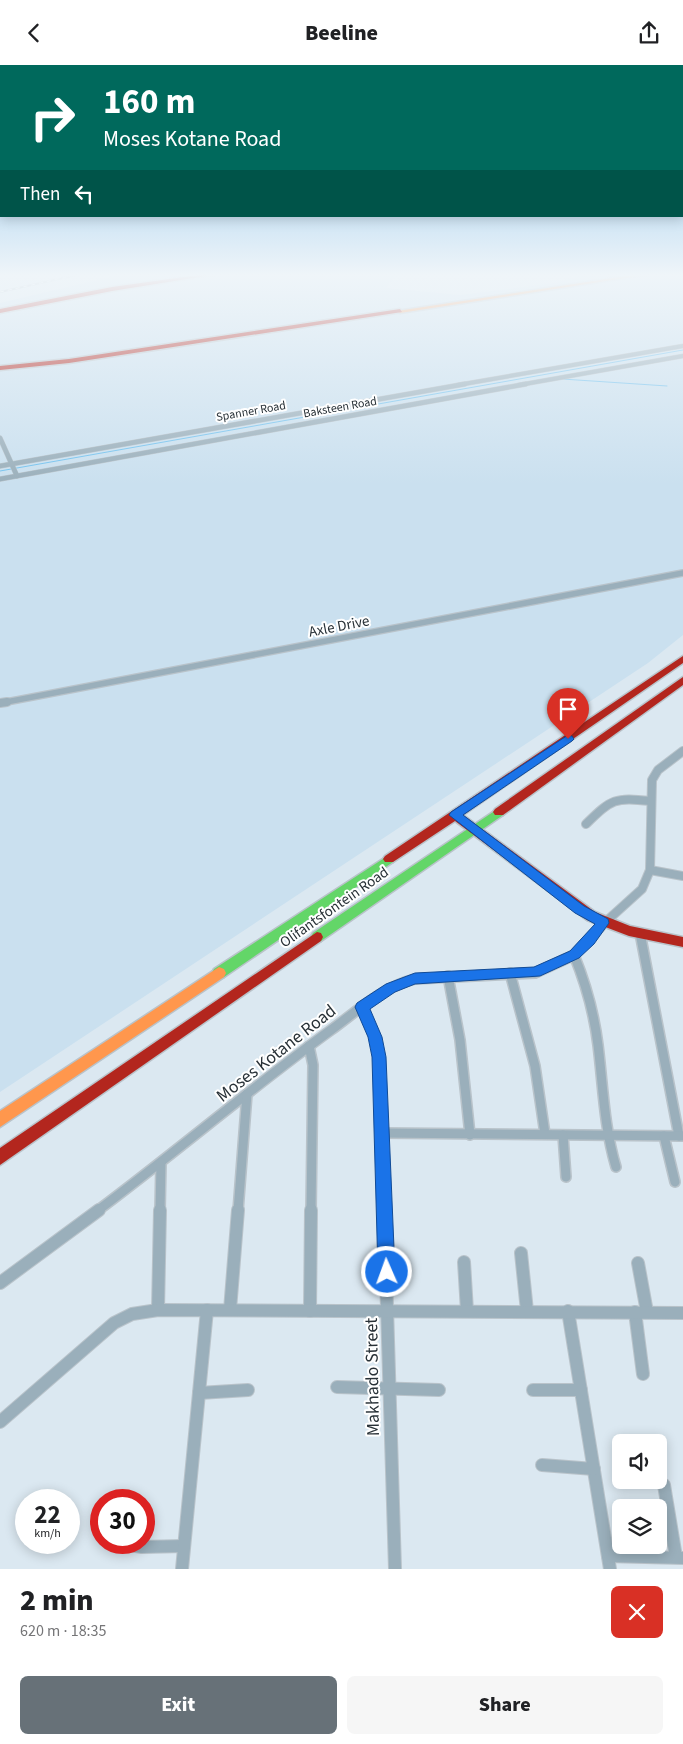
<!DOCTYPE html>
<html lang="en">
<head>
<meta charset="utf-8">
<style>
	:root { --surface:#fff; --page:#f6f6f6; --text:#202124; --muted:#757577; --accent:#677178 }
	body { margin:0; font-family:"Source Sans 3",sans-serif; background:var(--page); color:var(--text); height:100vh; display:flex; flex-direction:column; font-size:19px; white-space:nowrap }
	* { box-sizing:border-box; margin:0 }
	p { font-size:16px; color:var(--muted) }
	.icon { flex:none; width:28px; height:28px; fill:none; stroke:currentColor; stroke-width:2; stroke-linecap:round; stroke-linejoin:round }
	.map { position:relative; height:1504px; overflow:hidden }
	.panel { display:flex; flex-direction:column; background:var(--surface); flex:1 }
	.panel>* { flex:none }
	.hud { position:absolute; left:0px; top:0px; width:684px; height:152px; box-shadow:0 2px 12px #0003; background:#00695c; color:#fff; overflow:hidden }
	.tools { position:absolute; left:612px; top:1369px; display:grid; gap:10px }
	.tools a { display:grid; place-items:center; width:55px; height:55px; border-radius:8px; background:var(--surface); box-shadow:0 2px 12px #0003; font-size:25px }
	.speed { position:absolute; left:15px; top:1424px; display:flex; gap:10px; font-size:25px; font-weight:700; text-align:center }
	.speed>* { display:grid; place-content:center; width:65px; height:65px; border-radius:50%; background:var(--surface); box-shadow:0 2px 12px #0003; line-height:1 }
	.speed small { font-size:12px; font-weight:400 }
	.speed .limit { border:8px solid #d22; background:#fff; color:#111 }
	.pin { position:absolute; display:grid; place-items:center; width:42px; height:42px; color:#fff; margin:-51px -21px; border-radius:50% 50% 50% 0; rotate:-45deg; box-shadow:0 0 5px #0007 }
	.pin .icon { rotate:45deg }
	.me { position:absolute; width:55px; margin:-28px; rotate:358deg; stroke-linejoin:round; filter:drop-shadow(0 0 4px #0008) }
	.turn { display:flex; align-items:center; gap:18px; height:105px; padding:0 20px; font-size:22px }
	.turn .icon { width:65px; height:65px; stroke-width:2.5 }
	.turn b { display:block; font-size:35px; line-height:42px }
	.then { display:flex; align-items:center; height:48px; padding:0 20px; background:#0003; gap:10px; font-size:19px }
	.round { display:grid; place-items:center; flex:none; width:52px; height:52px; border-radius:8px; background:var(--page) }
	.head { display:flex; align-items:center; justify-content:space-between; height:85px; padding:0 20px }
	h1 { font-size:30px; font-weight:800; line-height:38px }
	.cta { display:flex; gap:10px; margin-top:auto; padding:10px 20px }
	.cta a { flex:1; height:58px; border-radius:8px; background:var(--accent); color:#fff; font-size:20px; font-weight:800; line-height:58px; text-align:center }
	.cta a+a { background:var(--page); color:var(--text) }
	header { display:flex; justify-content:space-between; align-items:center; height:65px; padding:0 20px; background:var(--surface); font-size:22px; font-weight:800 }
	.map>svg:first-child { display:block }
</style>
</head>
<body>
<header><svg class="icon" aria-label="back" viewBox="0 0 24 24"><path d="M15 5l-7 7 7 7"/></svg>Beeline<svg class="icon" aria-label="share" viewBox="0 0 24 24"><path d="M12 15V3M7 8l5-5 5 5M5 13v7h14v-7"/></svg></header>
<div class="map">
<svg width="683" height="1504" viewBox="0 0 683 1504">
	<rect width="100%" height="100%" fill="#dbe8f1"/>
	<!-- built -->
	<path fill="#cae0ef" d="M123,209H397L386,223L460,230L555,218L584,209H683V570L648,598L0,1027V238Z"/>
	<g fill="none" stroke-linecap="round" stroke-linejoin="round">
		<!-- stream -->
		<g stroke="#74c2ee" stroke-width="1">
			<path d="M562,314L667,321"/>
			<path d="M0,406L683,285"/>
		</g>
		<!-- street-far5 casing -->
		<g stroke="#b9c3ca" stroke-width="5">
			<g id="street-far5">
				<path d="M458,320L683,281"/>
				<path d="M519,320L683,291"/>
			</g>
		</g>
		<!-- street-far4 casing -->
		<g stroke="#b9c3ca" stroke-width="5.5">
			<g id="street-far4">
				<path d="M0,373L17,411"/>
				<path d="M0,401L465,319"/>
				<path d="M0,414L526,319"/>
			</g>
		</g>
		<!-- street-far3 casing -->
		<g stroke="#b9c3ca" stroke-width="8">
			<path id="street-far3" d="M1,638L683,508"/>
		</g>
		<!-- street-far2 casing -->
		<g stroke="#b9c3ca" stroke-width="10">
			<g id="street-far2">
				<path d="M0,638L7,637"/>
				<path d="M586,759C612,734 614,732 651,736"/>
				<path d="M650,805L683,811"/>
				<path d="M600,862L642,824L650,805L652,715L658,705L683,686"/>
			</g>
		</g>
		<!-- street-far1 casing -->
		<g stroke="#b9c3ca" stroke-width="12">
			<g id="street-far1">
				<path d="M640,868L679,1071"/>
				<path d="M574,890C586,919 594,948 598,980C603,1020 604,1062 616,1102"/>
				<path d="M510,908L535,1001L545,1069"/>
				<path d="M448,911L460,975L470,1070"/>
				<path d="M362,942L375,973L379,992L384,1146"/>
				<path d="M309,981L313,1000L311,1146"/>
				<path d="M382,1068L683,1071"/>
				<path d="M563,1070L566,1112"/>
				<path d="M664,1071L675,1117"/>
				<path d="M97,1146C176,1087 251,1023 331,965C357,946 384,921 415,914L535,908L574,890L601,861"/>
				<path d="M160,1146L161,1098"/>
				<path d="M238,1146L247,1029"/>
			</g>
		</g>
		<!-- street casing -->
		<g stroke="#b9c3ca" stroke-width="14">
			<g id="street">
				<path d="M384,1145L395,1504"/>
				<path d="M521,1188L527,1246"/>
				<path d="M464,1197L467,1246"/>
				<path d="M638,1198L647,1247"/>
				<path d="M0,1218L99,1145"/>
				<path d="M158,1245L160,1145"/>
				<path d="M230,1245L238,1145"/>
				<path d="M310,1246L311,1145"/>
				<path d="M568,1246L610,1504"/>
				<path d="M635,1247L643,1309"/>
				<path d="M337,1322L439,1325"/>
				<path d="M533,1325H581"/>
				<path d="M199,1328L248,1325"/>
				<path d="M0,1357L114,1258L132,1249L158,1245L683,1248"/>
				<path d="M542,1400L594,1404"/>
				<path d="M664,1420L676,1492"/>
				<path d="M100,1453L101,1455"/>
				<path d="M118,1478L142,1482L184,1481"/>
				<path d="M608,1491L683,1493"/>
				<path d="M182,1504L207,1245"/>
			</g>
		</g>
		<!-- fast casing -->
		<g stroke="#b9c3ca" stroke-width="3">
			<g id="fast">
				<path d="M499,743L505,747L503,750L321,876L317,877L313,876L311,872L313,868Z"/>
				<path d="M389,790L393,791L395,794L393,797L224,912L219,914L214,912L212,908L214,904Z"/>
			</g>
		</g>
		<!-- slow casing -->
		<g stroke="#b9c3ca" stroke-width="3">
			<g id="slow">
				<path d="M639,209H651L400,248L397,246Z"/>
				<path d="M219,902L224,904L226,908L224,912L0,1062V1046Z"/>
			</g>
		</g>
		<!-- jam casing -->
		<g stroke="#b9c3ca" stroke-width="3">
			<g id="jam">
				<path d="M205,209H218L112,226L0,248V244L112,222Z"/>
				<path d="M400,244L402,247L69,298L0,305V301L69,294Z"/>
				<path d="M683,591V598L463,750L595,847L630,861L683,872V882L629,871L587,855L455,756L393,797H385L383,794L385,791Z"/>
				<path d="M683,612V620L503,750H495L493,747L495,744Z"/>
				<path d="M317,867L321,868L323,872L321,876L0,1100V1083Z"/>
			</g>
		</g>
		<!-- street-far5 -->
		<use href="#street-far5" stroke="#9aafbb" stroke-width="4"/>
		<!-- street-far4 -->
		<use href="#street-far4" stroke="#9aafbb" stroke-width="4.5"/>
		<!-- street-far3 -->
		<use href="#street-far3" stroke="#9aafbb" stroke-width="5.5"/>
		<!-- street-far2 -->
		<use href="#street-far2" stroke="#9aafbb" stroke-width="8"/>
		<!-- street-far1 -->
		<use href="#street-far1" stroke="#9aafbb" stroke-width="9"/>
		<!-- street -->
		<use href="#street" stroke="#9aafbb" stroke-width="12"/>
		<!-- fast -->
		<use href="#fast" fill="#63d668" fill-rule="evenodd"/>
		<!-- slow -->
		<use href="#slow" fill="#ff974d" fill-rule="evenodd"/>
		<!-- jam -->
		<use href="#jam" fill="#b3261e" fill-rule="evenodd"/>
		<!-- rail casing -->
		<g stroke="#9facb6" stroke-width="2">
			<path id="rail" d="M0,227L81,209"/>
		</g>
		<!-- rail -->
		<use href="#rail" stroke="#fff" stroke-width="1" stroke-dasharray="4" stroke-linecap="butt"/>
	</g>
	<!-- sky -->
	<linearGradient id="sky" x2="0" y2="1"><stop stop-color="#79baea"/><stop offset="0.5" stop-color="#eff5f9"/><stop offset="1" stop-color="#eff5f9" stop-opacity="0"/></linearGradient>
	<rect width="683" height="420" fill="url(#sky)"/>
	<!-- route -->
	<path fill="#1a73e8" stroke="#114b97" d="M568,670L572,671L574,674L572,676L463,750L584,841L608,854L609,858L594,879L579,893L540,911L415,919L395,927L370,944L382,972L386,992L395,1207L393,1213L387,1215L381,1213L378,1207L372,992L368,972L355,942L357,938L386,919L415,908L534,902L570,886L595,859L575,848L449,750L451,747Z"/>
	<g text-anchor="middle" stroke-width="4" stroke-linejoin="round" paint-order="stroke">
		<!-- far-street labels -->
		<g font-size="12" fill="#283137" stroke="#fff">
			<text transform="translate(340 342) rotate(-10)" y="4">Baksteen Road</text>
			<text transform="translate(251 346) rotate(-10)" y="4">Spanner Road</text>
		</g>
		<!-- street labels -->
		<g font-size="15" fill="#283137" stroke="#fff">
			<text transform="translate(339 561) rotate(-11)" y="5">Axle Drive</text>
			<text transform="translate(334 842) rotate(-35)" y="5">Olifantsfontein Road</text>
		</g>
		<!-- near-street labels -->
		<g font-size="18" fill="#283137" stroke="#fff">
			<text transform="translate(276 988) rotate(-38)" y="6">Moses Kotane Road</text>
			<text transform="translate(372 1312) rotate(-91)" y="6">Makhado Street</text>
		</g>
	</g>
</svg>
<div class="tools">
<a><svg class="icon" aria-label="sound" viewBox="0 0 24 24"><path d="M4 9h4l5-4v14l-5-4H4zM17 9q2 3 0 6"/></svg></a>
<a><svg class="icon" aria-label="layers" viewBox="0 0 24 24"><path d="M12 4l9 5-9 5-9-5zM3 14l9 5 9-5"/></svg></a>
</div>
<div class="speed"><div>22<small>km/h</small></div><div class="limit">30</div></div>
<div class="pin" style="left:568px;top:674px;background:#d93025"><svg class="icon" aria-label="arrive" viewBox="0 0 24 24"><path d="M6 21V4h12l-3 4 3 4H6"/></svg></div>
<svg class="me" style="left:387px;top:1207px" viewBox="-20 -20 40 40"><circle r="17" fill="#1a73e8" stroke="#fff" stroke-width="3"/><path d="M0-11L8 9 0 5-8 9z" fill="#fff"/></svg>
<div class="hud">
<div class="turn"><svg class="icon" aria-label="right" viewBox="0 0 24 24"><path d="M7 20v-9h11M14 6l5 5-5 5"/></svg><div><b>160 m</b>Moses Kotane Road</div></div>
<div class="then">Then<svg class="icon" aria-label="left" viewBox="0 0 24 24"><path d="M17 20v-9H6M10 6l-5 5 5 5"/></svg></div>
</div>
</div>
<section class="panel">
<div class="head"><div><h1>2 min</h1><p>620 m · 18:35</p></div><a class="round" style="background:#d93025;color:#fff"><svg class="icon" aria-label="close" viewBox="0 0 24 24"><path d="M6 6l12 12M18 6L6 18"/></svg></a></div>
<div class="cta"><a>Exit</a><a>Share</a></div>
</section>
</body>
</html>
